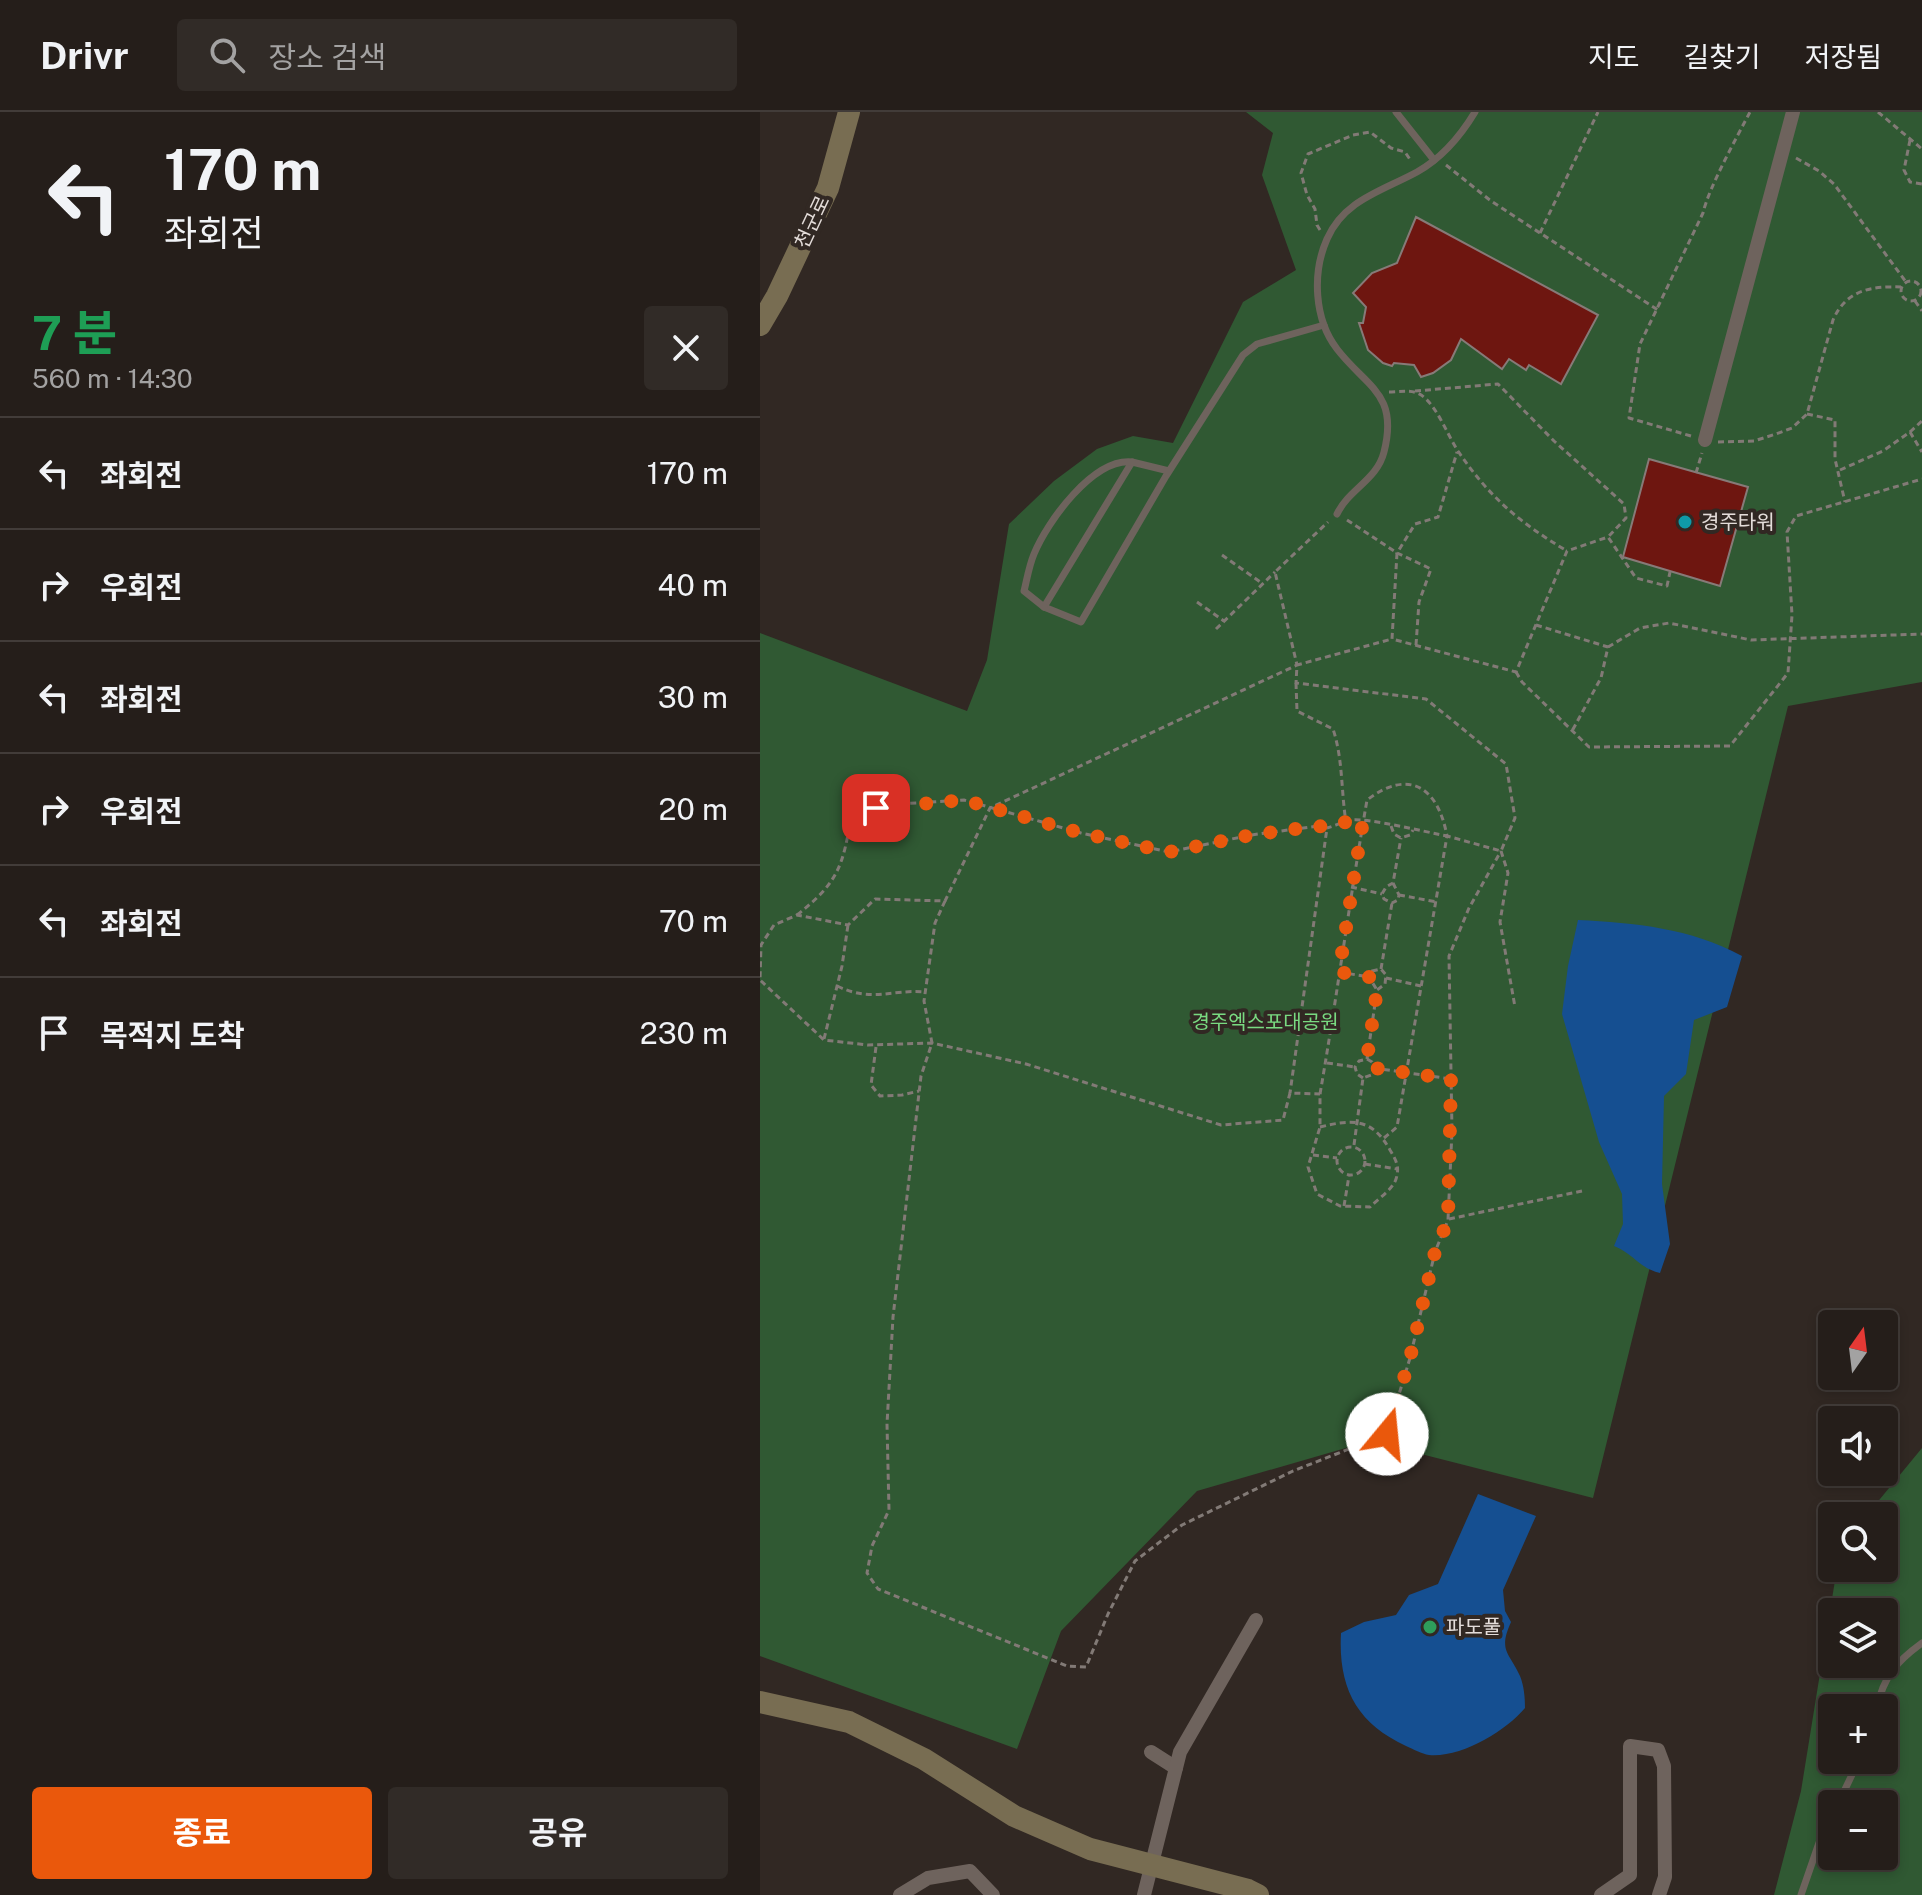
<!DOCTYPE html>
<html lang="ko">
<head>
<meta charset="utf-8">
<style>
	:root { --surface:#251e1a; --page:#312b27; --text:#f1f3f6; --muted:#a3a2a2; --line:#423c39; --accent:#ea580c }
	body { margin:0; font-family:"Public Sans","Noto Sans KR",sans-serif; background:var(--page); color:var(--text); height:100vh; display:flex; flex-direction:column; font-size:30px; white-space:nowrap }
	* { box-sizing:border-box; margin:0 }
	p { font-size:26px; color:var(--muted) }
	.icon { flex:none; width:44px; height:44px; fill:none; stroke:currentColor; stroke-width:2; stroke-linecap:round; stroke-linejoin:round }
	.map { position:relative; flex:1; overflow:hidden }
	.sheet { display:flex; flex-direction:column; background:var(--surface); width:760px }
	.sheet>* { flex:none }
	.guide { background:#251e1a; color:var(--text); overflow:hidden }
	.needle { width:52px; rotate:14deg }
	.buttons { position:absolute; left:1058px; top:1198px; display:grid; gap:16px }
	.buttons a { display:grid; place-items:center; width:80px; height:80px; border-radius:8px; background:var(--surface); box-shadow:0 4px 12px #0003,0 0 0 2px var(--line); font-size:40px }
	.pin { position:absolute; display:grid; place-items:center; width:68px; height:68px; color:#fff; margin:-34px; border-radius:16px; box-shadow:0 4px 12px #0006 }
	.me { position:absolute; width:88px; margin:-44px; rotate:17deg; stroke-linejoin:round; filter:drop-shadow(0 0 6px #0008) }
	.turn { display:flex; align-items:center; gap:28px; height:168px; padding:0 32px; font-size:36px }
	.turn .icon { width:104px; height:104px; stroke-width:2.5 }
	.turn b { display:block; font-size:56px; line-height:68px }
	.round { display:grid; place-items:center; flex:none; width:84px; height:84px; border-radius:8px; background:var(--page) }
	.summary { display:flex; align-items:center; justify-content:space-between; height:136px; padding:0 32px }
	h1 { font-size:48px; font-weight:700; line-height:60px; color:#1e9e55 }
	.primary-button { display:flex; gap:16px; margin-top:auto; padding:16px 32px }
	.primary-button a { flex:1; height:92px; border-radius:8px; background:var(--accent); color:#fff; font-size:32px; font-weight:700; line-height:92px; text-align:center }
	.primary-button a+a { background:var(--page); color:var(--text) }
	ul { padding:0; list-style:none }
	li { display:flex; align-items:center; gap:24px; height:112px; padding:0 32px; border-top:2px solid var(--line) }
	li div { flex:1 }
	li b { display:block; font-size:30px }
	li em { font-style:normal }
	header { display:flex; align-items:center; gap:48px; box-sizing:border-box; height:112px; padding:0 40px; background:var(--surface); border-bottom:2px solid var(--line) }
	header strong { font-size:38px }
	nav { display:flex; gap:44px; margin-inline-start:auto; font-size:28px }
	.search { width:560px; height:72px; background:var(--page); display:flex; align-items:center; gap:20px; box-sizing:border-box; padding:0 28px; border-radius:8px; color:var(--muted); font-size:30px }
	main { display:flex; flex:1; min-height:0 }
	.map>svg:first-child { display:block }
</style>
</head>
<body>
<header>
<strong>Drivr</strong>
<div class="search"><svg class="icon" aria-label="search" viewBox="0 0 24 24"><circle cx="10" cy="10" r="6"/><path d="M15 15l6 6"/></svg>장소 검색</div>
<nav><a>지도</a><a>길찾기</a><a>저장됨</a></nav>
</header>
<main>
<section class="sheet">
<div class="guide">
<div class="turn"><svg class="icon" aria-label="left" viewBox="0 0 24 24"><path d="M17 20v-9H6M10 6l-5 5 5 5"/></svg><div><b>170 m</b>좌회전</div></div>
</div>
<div class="summary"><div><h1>7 분</h1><p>560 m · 14:30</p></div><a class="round"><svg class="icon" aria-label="close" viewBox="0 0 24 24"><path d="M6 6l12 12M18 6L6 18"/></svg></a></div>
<ul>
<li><svg class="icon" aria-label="left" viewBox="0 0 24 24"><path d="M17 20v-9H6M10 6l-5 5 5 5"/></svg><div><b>좌회전</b></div><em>170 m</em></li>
<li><svg class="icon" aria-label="right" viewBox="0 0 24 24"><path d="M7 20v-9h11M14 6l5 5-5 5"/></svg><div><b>우회전</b></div><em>40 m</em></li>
<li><svg class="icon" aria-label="left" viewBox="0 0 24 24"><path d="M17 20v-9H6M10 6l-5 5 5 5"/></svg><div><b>좌회전</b></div><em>30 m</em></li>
<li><svg class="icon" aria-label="right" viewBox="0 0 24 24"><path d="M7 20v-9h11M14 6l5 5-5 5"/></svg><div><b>우회전</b></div><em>20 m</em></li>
<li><svg class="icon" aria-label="left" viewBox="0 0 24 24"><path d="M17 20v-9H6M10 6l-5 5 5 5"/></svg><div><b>좌회전</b></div><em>70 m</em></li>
<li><svg class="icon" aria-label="arrive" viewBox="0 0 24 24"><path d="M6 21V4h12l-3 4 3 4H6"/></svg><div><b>목적지 도착</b></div><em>230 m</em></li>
</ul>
<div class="primary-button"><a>종료</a><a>공유</a></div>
</section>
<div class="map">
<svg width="1162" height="1783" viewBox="0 0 1162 1783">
	<rect width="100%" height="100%" fill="#312823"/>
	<!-- green -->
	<g fill="#305933" fill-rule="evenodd">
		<path d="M486,0H1162V570L1028,594L833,1386L610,1329L437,1379L301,1519L257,1637L0,1544V521L207,599L227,548L249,412L294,369L337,337L373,324L413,331L483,190L536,158L502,63L513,21Z"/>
		<path d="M1162,1336V1783H1014L1041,1679L1077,1456H1124V1404H1106ZM1072,1500H1124V1552H1072ZM1072,1596H1124V1648H1072ZM1072,1692H1124V1744H1072Z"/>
	</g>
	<!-- water -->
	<g fill="#154f91">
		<path d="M818,808C876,811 930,816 982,844L967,895L934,908L926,962L904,984L902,1072L910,1132L900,1161C879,1156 874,1142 854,1134L863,1112L862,1082L839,1030L802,902L808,854Z"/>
		<path d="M718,1382L776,1404L743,1478L745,1499L751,1510C738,1539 749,1540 760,1564C764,1574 765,1585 765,1596C746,1619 701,1646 669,1643C662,1642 653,1637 646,1634C596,1611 578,1575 581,1521L604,1510L636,1503L649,1483L678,1472Z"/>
	</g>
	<!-- building -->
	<g fill="#6e1610" stroke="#877a78" stroke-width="2">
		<path d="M656,105L838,203L801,272L769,253L766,258L749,247L742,257L701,227L691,248L673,261L661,265L654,253L634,251L632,254L623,251L608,238L599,211H603L606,195L593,181L612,161L637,151Z"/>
		<path d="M889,347L988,375L960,474L863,445Z"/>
	</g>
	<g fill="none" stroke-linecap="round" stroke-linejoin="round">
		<!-- path -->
		<g stroke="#827a76" stroke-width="3" stroke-dasharray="6 4" stroke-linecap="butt">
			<path d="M1118,0L1162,37"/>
			<path d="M1150,28L1144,58L1150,70L1162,72"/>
			<path d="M1036,46L1059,59L1074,72L1146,170"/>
			<path d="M686,53L731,89L898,198"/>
			<path d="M560,118L557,113L555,97L547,83L541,61L548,42L593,23L610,20L631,36L645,40L651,49"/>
			<path d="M780,121L838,0"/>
			<circle cx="1151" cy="179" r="10"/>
			<path d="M1155,189L1162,199"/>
			<path d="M655,279L738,272L794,329L864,392L866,406L848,425"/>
			<path d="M629,280C642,280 654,276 665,286C679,299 687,322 698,339C729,385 760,411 807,439"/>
			<path d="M1047,302L1075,308V347L1085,390"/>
			<path d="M1150,320L1162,309"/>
			<path d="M931,324L869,306L880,232L943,101C949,75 977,25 990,0"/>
			<path d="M958,330L994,329L1016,322L1032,316L1047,302L1073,208C1086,178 1111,174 1141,175"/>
			<path d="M1080,358L1123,339L1150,320L1162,340"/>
			<path d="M936,361L942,341"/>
			<path d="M587,408L637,441L632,527L756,560L807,439L848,425L876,466L907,474L910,460"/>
			<path d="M462,443L503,472"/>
			<path d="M437,490L464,509"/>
			<path d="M776,513L848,535L841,566L812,619"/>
			<path d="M456,517L515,460"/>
			<path d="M656,533L659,490L671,457L637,441L655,412L678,405L697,340"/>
			<path d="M848,535L880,516L909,511L991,528L1162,522"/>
			<path d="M756,560L762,570L829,635L970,634L1028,561L1032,503L1027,420L1036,404L1162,367"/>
			<path d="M536,571L537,599L573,617C583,647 581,679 586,710"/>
			<path d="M631,714L634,722L641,726L650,723L653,718"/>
			<path d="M741,739L748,761L740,810L755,895"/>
			<path d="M633,771L639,783L638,788L632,791L624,787L622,782L626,775L633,771L641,726"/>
			<path d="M591,775L622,782"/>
			<path d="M639,783L677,790"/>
			<path d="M185,789L175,811L164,889L172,931L161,964L133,1205L127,1312L129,1398L112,1434L107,1461L118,1477L307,1554L326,1555L348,1502L375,1449L422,1413L533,1359L627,1322L650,1246L675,1140L688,1108L692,1019L689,844L709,796L741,739"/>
			<path d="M37,803C80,769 83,753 92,700L139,692L204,688L321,721L409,740L491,723L558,714L567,716L530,981"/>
			<path d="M621,857L632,791"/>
			<path d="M579,860L609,865"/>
			<path d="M626,866L661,874"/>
			<path d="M77,874C113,891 130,877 166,880"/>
			<path d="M64,927L82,854L88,813"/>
			<path d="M116,935L111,973L120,984L142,983L159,979"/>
			<path d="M607,947L617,878L625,872L626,863L621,857L612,859L609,865L617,878"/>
			<path d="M567,951L595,955"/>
			<path d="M614,956L691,967"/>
			<path d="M560,982C577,884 590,786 607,688C649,656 678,675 687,724C666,720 609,706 592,708C584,709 575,714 567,716"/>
			<path d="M560,1015C593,1007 612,1006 630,1038C636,1048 640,1055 636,1067C633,1077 618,1087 610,1095L580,1094L557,1082L548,1055L560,1015V982L530,981L523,1008L461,1013L266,952L172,931L108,933L64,928L0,868L1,833L14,813L37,803L88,813L115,787L185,789L230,696L537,553L515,460L568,410"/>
			<path d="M624,1026L637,1015L687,724L741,739L755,706L746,652L666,587L536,571L537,553L632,527"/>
			<path d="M594,1033L603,966L611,963L614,956L612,950L607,947L599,949L595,955L597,962L603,966"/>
			<circle cx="591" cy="1049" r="14"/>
			<path d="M553,1043L577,1046"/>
			<path d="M605,1052L637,1057"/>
			<path d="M584,1094L589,1064"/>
			<path d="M689,1107L822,1079"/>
		</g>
		<!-- lane -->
		<g stroke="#6e635d" stroke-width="7">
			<path d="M636,0L674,48"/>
			<path d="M409,359L372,350L284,495L321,510L406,364L483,243L497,232L564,213"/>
			<path d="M577,402C589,377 617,368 624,340C639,281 606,275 577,237C554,207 552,161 567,127C584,88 622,79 657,60C682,46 700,25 715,0"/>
			<path d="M284,495L264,479C267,467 269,454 274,442C287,410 333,346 372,350"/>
			<path d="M1117,1596C1123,1565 1137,1549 1162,1531"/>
			<path d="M1078,1692L1099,1648"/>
			<path d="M1041,1783L1060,1728L1072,1704"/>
		</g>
		<!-- street -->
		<g stroke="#6e635d" stroke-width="14">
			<path d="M945,328L1033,0"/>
			<path d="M391,1640L416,1656"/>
			<path d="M140,1783L168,1766L210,1759L233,1783"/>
			<path d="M384,1783L420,1640L496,1508"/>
			<path d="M841,1783L870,1763V1634L898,1638L904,1654L905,1765L899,1783"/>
		</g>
		<!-- secondary -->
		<g stroke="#786d52" stroke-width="22">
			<path d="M0,213L17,184L68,76L89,0"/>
			<path d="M0,1590L89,1610L164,1647L254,1704L330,1737L488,1778L498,1783"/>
		</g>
	</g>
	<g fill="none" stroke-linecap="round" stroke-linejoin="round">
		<!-- route -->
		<path stroke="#ea580c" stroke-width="14" stroke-dasharray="0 25.2" d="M116,696L204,688L321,721L409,740L491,723L558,714C574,717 587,706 603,709L579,860L609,865L617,878L607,947L612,950L614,956L691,967L688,1108L675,1140L650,1246L627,1322"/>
	</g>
	<!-- markers -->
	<circle fill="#0f9aa8" stroke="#312823" stroke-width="3" cx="925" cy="410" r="8"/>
	<circle fill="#2e9e5b" stroke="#312823" stroke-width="3" cx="670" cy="1515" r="8"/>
	<g text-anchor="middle" stroke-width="8" stroke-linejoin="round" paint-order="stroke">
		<!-- street labels -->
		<g font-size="20" fill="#e4ddda" stroke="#312823">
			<text transform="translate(52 110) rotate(-65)" y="7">천군로</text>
		</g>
		<!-- poi labels -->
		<g font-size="20" fill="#e4ddda" stroke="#312823" text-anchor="start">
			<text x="941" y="417">경주타워</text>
			<text x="686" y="1522">파도풀</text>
		</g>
		<!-- park labels -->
		<g font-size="20" fill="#79da81" stroke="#312823">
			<text x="505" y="917">경주엑스포대공원</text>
		</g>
	</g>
</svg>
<div class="buttons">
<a><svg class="needle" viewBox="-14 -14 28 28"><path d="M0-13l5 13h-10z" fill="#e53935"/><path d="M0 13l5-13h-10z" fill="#a3a2a2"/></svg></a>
<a><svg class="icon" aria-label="sound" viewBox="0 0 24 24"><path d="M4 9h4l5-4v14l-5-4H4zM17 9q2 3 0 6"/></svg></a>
<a><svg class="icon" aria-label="search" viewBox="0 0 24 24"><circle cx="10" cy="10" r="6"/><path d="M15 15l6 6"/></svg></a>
<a><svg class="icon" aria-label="layers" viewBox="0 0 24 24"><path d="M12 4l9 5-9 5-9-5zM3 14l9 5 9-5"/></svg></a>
<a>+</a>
<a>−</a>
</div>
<div class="pin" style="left:116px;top:696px;background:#d93025"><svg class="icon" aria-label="arrive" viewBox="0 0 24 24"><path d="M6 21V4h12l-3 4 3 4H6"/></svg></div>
<svg class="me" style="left:627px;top:1322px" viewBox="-20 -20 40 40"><circle r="19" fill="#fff"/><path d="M0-13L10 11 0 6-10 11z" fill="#ea580c"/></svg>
</div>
</main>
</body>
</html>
